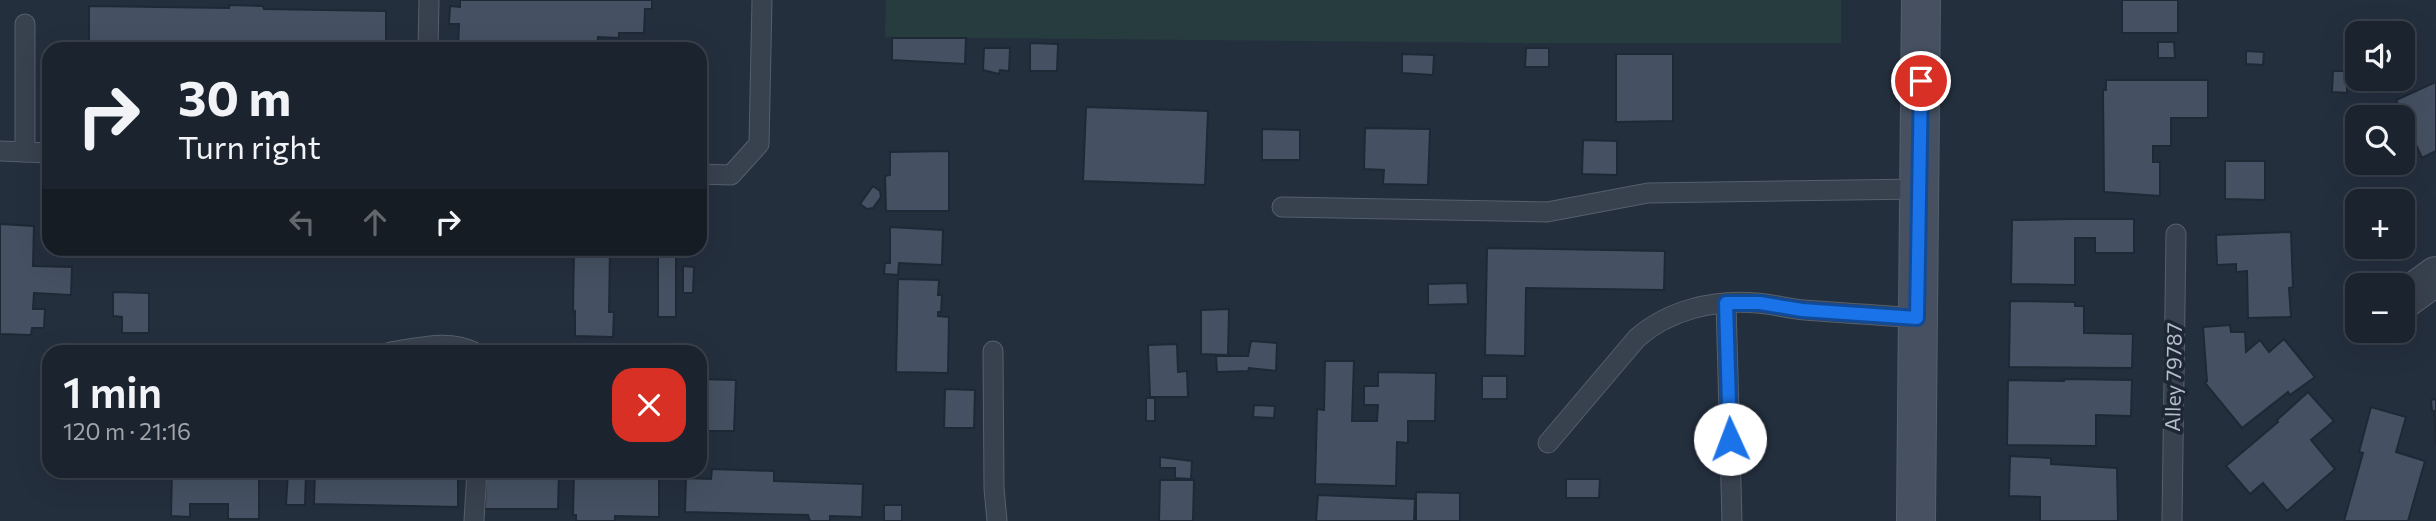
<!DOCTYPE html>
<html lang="en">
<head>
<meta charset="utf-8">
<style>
	:root { --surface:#1b232e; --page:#282f3a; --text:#f1f3f6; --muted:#a0a4aa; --line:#39404a }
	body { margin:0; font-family:Commissioner,sans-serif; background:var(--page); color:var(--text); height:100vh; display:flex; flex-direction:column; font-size:26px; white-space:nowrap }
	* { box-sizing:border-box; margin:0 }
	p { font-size:23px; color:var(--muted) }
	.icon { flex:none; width:38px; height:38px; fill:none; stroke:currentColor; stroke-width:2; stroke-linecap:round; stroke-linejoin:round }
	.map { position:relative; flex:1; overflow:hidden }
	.panel { position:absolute; left:42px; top:345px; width:665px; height:133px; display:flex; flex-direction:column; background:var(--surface); border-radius:21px; box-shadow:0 7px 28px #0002,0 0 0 2px var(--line) }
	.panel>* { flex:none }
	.top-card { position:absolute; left:42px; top:42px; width:665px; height:214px; border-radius:21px; box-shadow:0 7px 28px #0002,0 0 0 2px var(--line); background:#1b232e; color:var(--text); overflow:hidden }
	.tools { position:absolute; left:2345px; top:21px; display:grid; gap:14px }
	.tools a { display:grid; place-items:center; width:70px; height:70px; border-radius:14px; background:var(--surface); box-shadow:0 7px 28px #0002,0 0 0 2px var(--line); font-size:35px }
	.pin { position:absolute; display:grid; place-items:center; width:60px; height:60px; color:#fff; margin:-30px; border:4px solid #fff; border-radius:50%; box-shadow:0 2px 7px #0007 }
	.me { position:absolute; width:77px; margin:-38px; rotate:358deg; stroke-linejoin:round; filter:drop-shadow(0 0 5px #0008) }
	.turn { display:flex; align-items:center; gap:24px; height:147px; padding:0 21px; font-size:32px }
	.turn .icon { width:91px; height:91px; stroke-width:2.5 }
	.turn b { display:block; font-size:49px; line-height:60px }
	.lanes { display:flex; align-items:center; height:66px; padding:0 21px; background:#0003; justify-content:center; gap:35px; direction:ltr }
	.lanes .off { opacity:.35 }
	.round { display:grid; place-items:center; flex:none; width:74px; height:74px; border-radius:21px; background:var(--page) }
	.summary { display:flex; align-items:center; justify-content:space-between; height:119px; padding:0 21px }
	h1 { font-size:42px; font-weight:600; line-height:52px }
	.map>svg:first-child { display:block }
</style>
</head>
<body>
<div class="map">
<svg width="2436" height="521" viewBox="0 0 2436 521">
	<rect width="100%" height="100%" fill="#242f3e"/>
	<!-- green -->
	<path fill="#263c3f" d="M886,0H1841V43H1522L885,37Z"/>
	<!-- building -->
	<g fill="#455162" stroke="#1f2835" stroke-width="2">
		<path d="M460,0H652V9H645L644,33H619V38L598,37L597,49H458L459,24H449L450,6L460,7Z"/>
		<rect x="2122" y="0" width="56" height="33"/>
		<path d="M229,5L263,6L264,9L386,11V49H89V6L229,8Z"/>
		<path d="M892,38H966L965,64L892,60Z"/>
		<path d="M2158,42H2174L2175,58H2158Z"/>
		<path d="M1030,43L1058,44L1057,71H1030Z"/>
		<path d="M984,48H1010L1009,71L1000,70L999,74L983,70Z"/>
		<path d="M1526,48H1549V67H1525Z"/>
		<path d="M2246,51L2264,52L2263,65L2246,64Z"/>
		<path d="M1402,54L1434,55L1433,75L1402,73Z"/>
		<path d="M1616,54H1673V121L1616,122Z"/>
		<path d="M2333,71H2353L2352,82H2347V93L2332,92Z"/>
		<path d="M2106,80H2208V118H2171V146H2153V162H2160V196L2104,192L2103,90H2106Z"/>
		<path d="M2436,82V151L2422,158L2396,100Z"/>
		<path d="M1086,107L1208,111L1205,185L1083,181Z"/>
		<path d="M1365,128L1430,129L1428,185L1383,184L1384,170L1364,169Z"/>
		<path d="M1262,129L1300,130V160H1262Z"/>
		<path d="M1583,140L1617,141V175L1582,174Z"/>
		<path d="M949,151V211H886L885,176L890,175V152Z"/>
		<path d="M2225,161H2265V200L2225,199Z"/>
		<path d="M873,186L880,191L881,197L873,208L867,209L860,204Z"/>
		<path d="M2072,219H2134V253H2095V238H2075V285L2011,284L2012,220Z"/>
		<path d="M0,224L34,226L33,266L72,267L71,295L34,293L33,309H45L44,328H32L31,335L0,334Z"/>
		<path d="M890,227L943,230L942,265L899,263L898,275L884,274L885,263H890Z"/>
		<path d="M2291,232L2293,287L2289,288L2291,317L2248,318L2247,271L2236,272V264L2217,265L2216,235Z"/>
		<path d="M574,248H610L609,312H614L613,337L575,336V311L573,312Z"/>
		<path d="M1487,248L1665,251L1664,290L1526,288L1525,356L1485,355Z"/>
		<path d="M658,251L676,252V317H658Z"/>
		<path d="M683,266L694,267L693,293H683Z"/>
		<path d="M898,279L939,280L938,295H942L941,312H938V316L949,317L948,373L896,372Z"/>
		<path d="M1467,283L1468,304L1428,305V284Z"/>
		<path d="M113,292L149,293V333H122V317L113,316Z"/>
		<path d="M2010,301L2075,302V306H2084V333L2133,334L2132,368L2009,367Z"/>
		<path d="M1229,309L1228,355L1201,354V310Z"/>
		<path d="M2230,325L2231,332H2245L2246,352L2260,340L2269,352L2284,339L2315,377L2290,395L2288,392L2242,428L2205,383L2207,381L2203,327Z"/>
		<path d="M1251,341L1277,343L1276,371L1249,368L1248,371L1217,372L1216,356H1248Z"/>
		<path d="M1177,344L1178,372L1187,371L1188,397H1150L1148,345Z"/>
		<path d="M1325,361H1354L1352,421H1377L1378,405H1364V386H1378V372L1436,373L1435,421H1408V443L1397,442L1396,486L1315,484L1317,409L1324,410Z"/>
		<rect x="1482" y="376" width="25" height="23"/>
		<path d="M700,379L736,380L734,431H700Z"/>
		<path d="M2064,379L2132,380L2131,416L2096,415V446L2007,445L2008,380L2064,381Z"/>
		<path d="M945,389L975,390L974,428H944Z"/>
		<path d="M2308,392L2334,421L2311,440L2335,469L2287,511L2263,483L2250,494L2226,466L2278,422L2277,420Z"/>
		<rect x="1146" y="398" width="9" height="23"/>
		<path d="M2436,399V445L2434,411H2432L2431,400Z"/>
		<path d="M1254,405L1275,406L1274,418L1253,417Z"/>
		<path d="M2371,407L2406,417L2396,452L2425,461L2408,521H2344L2363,453L2359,452Z"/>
		<path d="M2010,456L2051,458V464L2117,468L2118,521H2040V497L2009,496Z"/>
		<path d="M1160,457L1192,461L1191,479L1175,478V468H1160Z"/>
		<path d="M712,469L774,471V481L863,484L862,517L830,516V521H810L808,515L685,512L686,478L711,479Z"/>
		<path d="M172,471H259V519H228V504H190V517L171,516Z"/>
		<path d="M315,471L434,473V471H458V507L314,504Z"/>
		<path d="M489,471H524V475H541L540,471H559L558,509H485L486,474H489Z"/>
		<path d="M574,471H662V479H659V517L615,516V521H576V515H573Z"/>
		<path d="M288,472L306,473L305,505H286Z"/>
		<path d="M1566,479H1600L1599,498H1566Z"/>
		<path d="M1160,480H1194L1193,521H1159Z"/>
		<path d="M1416,492L1460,493V521H1416Z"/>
		<path d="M1318,495L1415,499L1414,521H1316Z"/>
		<rect x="884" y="505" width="18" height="16"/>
	</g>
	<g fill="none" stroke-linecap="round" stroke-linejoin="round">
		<!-- service casing -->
		<g stroke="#565f6c" stroke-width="21">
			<g id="service">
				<path d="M428,49L429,0"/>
				<path d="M0,151L49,153"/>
				<path d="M25,152V24"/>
				<path d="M700,174L731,175L759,144L762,0"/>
				<path d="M1282,207L1547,212L1648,193L1920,189"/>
				<path d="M1726,303L1732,521"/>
				<path d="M993,351L994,488L997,521"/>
				<path d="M391,352C419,348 448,339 474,352"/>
				<path d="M1548,443L1637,338C1669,310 1714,299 1757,303C1773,304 1789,309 1805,310C1842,313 1880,315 1917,318"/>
				<path d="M474,521L477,471"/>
				<path d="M2172,521L2176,234"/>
			</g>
		</g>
		<!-- minor casing -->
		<g stroke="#565f6c" stroke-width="40">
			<path id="minor" d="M2403,300L2436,276"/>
		</g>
		<!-- secondary casing -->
		<g stroke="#565f6c" stroke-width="40">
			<path id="secondary" d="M1916,521L1921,0"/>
		</g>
		<!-- service -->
		<use href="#service" stroke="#38414e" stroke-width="19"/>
		<!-- minor -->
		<use href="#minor" stroke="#38414e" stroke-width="38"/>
		<!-- secondary -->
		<use href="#secondary" stroke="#465061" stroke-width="38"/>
	</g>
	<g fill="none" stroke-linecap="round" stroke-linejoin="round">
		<!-- route casing -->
		<g stroke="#114b97" stroke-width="18">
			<path id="route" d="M1730,439L1726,303H1760L1802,310L1917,318L1921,81"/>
		</g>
		<!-- route -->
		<use href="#route" stroke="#1a73e8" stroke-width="12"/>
	</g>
	<g text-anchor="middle" stroke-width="7" stroke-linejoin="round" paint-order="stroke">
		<!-- street labels -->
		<g font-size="21" fill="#b4bcc9" stroke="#1d2633">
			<text transform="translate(2174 377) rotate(-89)" y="7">Alley 79787</text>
		</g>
	</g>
</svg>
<div class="tools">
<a><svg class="icon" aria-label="sound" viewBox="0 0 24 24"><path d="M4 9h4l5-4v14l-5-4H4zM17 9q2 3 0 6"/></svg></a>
<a><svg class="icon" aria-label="search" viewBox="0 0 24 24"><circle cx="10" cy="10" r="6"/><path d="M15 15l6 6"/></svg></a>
<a>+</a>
<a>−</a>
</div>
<div class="pin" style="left:1921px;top:81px;background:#d93025"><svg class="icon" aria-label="arrive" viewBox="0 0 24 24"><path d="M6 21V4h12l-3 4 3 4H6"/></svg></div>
<svg class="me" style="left:1730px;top:439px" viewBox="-20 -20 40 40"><circle r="19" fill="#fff"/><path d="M0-13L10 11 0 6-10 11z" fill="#1a73e8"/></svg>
<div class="top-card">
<div class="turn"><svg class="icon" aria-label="right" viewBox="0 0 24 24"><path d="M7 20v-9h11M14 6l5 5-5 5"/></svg><div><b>30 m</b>Turn right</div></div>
<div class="lanes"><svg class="icon off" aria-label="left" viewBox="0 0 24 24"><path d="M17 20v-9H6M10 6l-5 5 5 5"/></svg><svg class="icon off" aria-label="ahead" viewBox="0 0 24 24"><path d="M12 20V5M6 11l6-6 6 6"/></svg><svg class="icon" aria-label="right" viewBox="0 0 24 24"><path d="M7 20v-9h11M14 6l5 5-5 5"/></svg></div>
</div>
<section class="panel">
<div class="summary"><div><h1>1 min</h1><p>120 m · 21:16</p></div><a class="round" style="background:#d93025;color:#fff"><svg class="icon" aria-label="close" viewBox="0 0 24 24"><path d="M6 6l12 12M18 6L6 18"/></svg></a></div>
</section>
</div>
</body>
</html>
